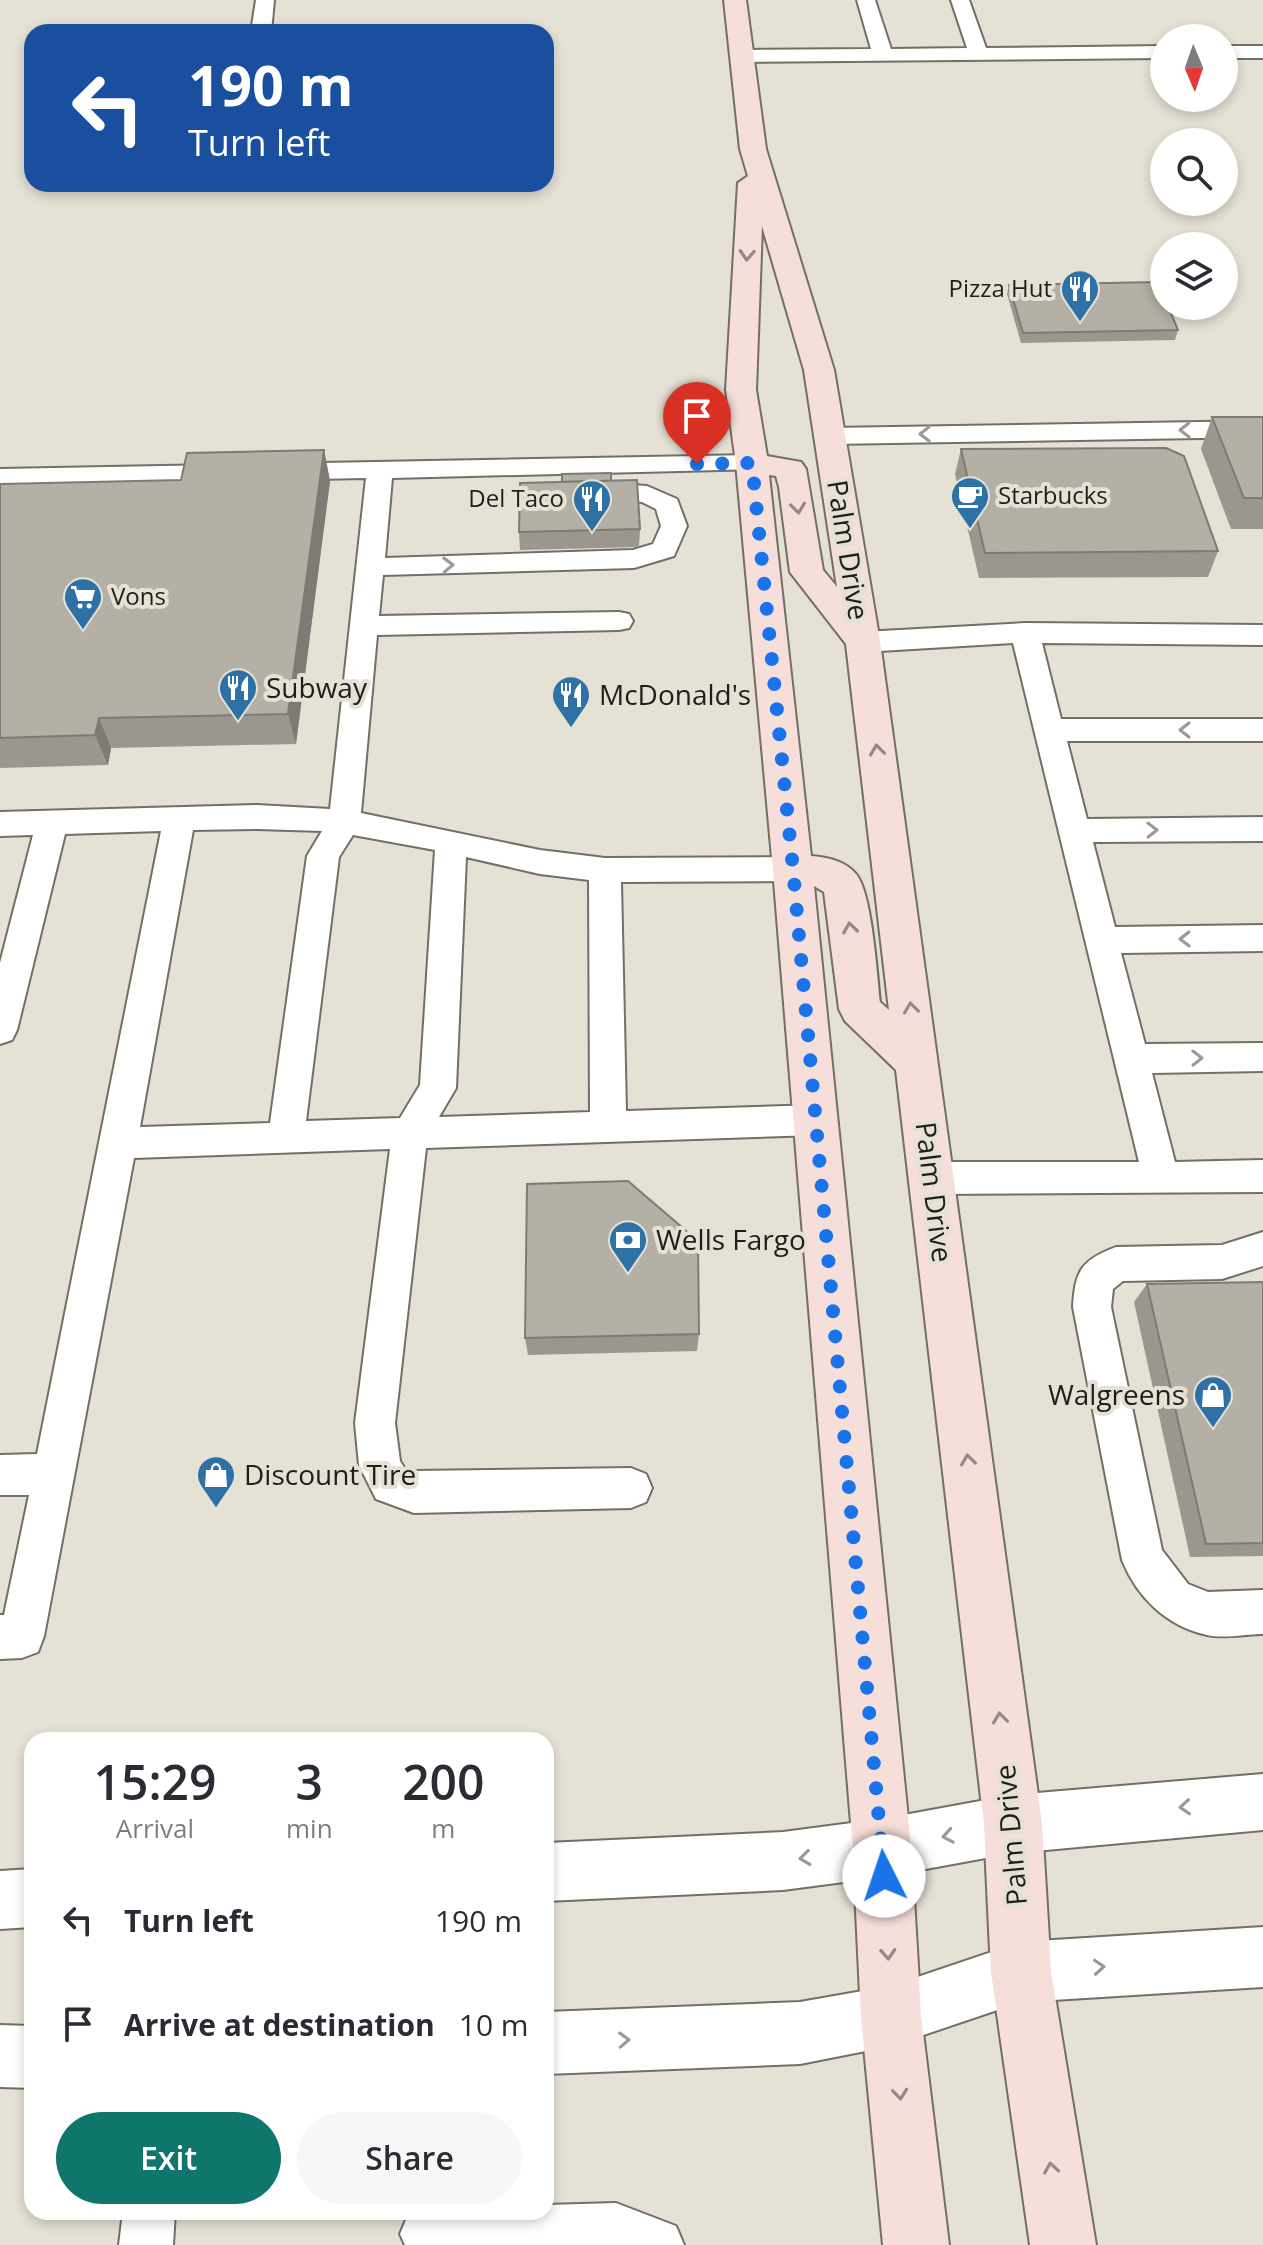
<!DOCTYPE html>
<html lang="en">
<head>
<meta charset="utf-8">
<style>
	:root { --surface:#fff; --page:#f7f7f7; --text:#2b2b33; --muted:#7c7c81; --accent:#0f766e }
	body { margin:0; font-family:"Open Sans",sans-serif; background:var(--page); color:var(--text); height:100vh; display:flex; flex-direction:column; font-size:30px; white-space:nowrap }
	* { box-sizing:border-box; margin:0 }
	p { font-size:26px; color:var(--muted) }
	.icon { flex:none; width:44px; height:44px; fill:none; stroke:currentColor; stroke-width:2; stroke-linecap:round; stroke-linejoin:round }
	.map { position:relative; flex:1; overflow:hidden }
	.details { position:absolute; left:24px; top:1732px; width:530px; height:488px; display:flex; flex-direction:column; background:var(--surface); border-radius:24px; box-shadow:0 4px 12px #0003 }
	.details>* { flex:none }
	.banner { position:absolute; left:24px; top:24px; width:530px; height:168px; border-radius:24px; box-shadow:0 4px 12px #0003; background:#1a4fa0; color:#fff; overflow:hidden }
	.needle { width:52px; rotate:178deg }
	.tools { position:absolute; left:1150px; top:24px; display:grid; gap:16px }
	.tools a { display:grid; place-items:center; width:88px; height:88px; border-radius:50%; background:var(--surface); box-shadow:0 4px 12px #0003; font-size:40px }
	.pin { position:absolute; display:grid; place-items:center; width:68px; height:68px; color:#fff; margin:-82px -34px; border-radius:50% 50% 50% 0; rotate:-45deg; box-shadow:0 0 8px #0007 }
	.pin .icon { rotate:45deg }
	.me { position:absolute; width:88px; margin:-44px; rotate:356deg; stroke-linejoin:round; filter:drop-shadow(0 0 6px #0008) }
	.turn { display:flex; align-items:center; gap:28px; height:168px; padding:0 32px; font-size:36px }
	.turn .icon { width:104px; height:104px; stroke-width:2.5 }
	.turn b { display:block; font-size:56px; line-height:68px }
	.eta { display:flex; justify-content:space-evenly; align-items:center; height:136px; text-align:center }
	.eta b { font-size:48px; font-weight:600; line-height:56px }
	.button { display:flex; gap:16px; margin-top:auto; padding:16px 32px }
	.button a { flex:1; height:92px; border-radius:48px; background:var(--accent); color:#fff; font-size:32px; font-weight:600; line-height:92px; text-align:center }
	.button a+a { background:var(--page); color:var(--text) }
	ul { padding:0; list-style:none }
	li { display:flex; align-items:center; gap:24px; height:104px; padding:0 32px }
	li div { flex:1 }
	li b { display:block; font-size:30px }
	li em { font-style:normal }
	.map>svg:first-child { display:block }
</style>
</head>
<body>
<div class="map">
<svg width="1263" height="2245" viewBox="0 0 1263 2245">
	<rect width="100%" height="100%" fill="#e6e1d5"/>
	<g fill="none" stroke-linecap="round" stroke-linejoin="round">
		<!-- service casing -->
		<g stroke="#736f65" stroke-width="4">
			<g id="service">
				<path d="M256,0H274L271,32H251Z"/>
				<path d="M857,0H875L891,49L967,48L951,0H969L986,48L1164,46V58L741,62L731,56L741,50L871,49Z"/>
				<rect x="1224" y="46" width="39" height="12"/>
				<path d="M1263,421V437L830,444L821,441L817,436L821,431L830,428Z"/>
				<path d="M752,455L761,457L765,463L761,469L392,478L385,558L633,550L653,544L661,526L656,509L642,502L579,496L575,490L579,484L588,482L647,486L677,499L687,526L674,556L634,568L383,575L379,616L619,612L629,614L633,621L629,628L619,630L377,635L361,813L540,850L605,858L793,857L804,860L809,869L804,878L793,881L621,882L626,1111L816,1105L829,1109L834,1120L829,1131L816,1135L426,1148L395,1423L400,1461L405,1469L414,1471L631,1468L646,1474L652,1488L646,1502L631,1508L414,1513L376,1499L359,1465L355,1423L390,1149L134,1158L44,1636L38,1652L22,1658L0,1659V1615H4L29,1495H0V1455L37,1454L161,831L65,834L17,1030L12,1040L0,1044V963L33,835L0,836V812L257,805L330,809L366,478L0,485V469ZM257,829L322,831L307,856L270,1123L140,1127L193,830ZM353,835L435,850L420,1085L400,1118L306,1121L339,857ZM466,857L540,874L589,880L590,1112L439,1117L456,1088Z"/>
				<path d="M1025,623L1263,625V645L1042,643L1061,719H1263V741H1067L1087,819L1263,817V841L1093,842L1115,927L1263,925V951L1121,953L1145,1044L1263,1043V1071L1152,1073L1175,1162L1263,1160V1192L933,1194L920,1189L915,1178L920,1167L933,1162H1139L1013,643L863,652L853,649L849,642L853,635L863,632Z"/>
				<path d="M1263,1232V1266L1222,1279L1123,1281L1113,1289L1111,1307L1162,1550L1188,1584L1208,1592L1263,1590V1634C1246,1634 1223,1639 1207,1635C1166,1626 1137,1597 1122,1560L1073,1307C1075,1271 1081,1260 1116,1247L1222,1245Z"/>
				<path d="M616,2203L676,2226L684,2245H405L400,2234L408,2215L416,2212H546V2205Z"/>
				<path d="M123,2212H175L173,2245H119Z"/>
			</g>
		</g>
		<!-- tertiary casing -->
		<g stroke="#736f65" stroke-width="4">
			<g id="tertiary">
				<path d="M1263,1774V1830L1013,1853L882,1877L783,1890L546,1901V1843L783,1832L882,1819L1013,1795Z"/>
				<path d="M32,1869V1927L0,1929V1871Z"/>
				<path d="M1263,1927V1987L1021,2002L891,2046L800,2064L546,2074V2012L800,2002L891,1986L1021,1942Z"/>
				<path d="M0,2025L32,2026V2088L0,2087Z"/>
			</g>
		</g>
		<!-- secondary casing -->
		<g stroke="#736f65" stroke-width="4">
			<path id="secondary" d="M724,0H746L766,149L834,370L880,642L1042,1824L1051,1972L1096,2245H1030L991,1972L984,1824L896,1070L845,1021L839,1009L824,892L814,886L911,1848L921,2016L949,2245H883L861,2016L853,1848L773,869L736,463L726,390L738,183L748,176L740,149ZM762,226L804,370L837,587L823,570L806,469L801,462L767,456L756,390ZM769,475L776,476L779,487L790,572L846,644L889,1010L880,1002C877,975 872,893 856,874C845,861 827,857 811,856Z"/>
		</g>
		<!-- service -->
		<use href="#service" fill="#fff" fill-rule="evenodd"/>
		<!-- tertiary -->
		<use href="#tertiary" fill="#fff" fill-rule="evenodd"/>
		<!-- secondary -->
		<use href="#secondary" fill="#f6dfda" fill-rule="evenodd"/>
	</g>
	<!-- wall -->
	<g fill="#9b978e">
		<path d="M1009,285L1178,330L1175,340L1021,343L1007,294Z"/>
		<path d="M1212,417H1263V529H1231L1201,449Z"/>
		<path d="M961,449L1218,551L1208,577L979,578L955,474Z"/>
		<path d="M324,450L330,481L296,744L111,748L108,765L0,768V484L181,480Z"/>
		<path d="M611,481L640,529L639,547L520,550L519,532Z"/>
		<path d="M1263,1282V1556L1190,1557L1134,1302L1147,1284Z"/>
		<path d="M699,1334L697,1351L528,1355L525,1338Z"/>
	</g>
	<!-- shaded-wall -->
	<g fill="#7e7b74">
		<path d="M324,450L330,481L296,744L288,714Z"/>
		<path d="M99,718L111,748L108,765L95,735Z"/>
	</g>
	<!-- building -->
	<g fill="#b4b0a5" stroke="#7e7b74" stroke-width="2">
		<path d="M1158,282L1164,296V306H1168L1178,330L1023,333L1009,285Z"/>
		<path d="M1212,417H1263V498H1244Z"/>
		<path d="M1166,448L1184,456L1218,551L985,553L961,449Z"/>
		<path d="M324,450L288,714L99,718L95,735L0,738V484L181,480L187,453Z"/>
		<path d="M611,473V481L562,482V474Z"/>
		<path d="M637,480L640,529L519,532L520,483Z"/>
		<path d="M628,1181L698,1241L699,1334L525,1338L527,1184Z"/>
		<path d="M1263,1282V1543L1206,1544L1147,1284Z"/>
	</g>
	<!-- one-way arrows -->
	<defs><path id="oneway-chevron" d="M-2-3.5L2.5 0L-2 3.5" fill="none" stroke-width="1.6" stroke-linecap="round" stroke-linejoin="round" transform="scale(2)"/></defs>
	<g stroke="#968884">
		<use href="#oneway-chevron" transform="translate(747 255) rotate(93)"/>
		<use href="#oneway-chevron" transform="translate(798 508) rotate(83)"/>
		<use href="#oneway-chevron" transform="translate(877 750) rotate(-97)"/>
		<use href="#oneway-chevron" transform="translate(850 928) rotate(-98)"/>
		<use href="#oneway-chevron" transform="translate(911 1008) rotate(-97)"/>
		<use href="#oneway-chevron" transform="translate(968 1460) rotate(-97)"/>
		<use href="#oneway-chevron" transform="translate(1000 1718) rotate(-97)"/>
		<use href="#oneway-chevron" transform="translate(888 1954) rotate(87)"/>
		<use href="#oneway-chevron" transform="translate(900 2094) rotate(84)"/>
		<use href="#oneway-chevron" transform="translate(1051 2168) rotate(-99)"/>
	</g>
	<g stroke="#9b9a98">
		<use href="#oneway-chevron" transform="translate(1185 430) rotate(179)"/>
		<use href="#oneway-chevron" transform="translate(925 434) rotate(179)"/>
		<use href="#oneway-chevron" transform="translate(448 565) rotate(-2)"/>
		<use href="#oneway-chevron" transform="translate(1185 730) rotate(-180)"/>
		<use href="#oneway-chevron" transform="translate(1152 830) rotate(-1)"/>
		<use href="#oneway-chevron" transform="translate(1185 939) rotate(179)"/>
		<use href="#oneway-chevron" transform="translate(1197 1058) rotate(-1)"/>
		<use href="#oneway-chevron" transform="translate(1185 1807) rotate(176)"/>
		<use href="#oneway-chevron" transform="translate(948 1836) rotate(170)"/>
		<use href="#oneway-chevron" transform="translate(805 1858) rotate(173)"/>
		<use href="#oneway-chevron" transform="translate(1099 1967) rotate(-4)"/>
		<use href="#oneway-chevron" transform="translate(624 2040) rotate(-2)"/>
	</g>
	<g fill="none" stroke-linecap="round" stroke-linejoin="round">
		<!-- route -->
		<path stroke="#1a73e8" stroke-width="14" stroke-dasharray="0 25.2" d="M697,464L752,463L793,869L884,1876"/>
	</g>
	<!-- icons -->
	<defs>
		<g id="restaurant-pin" transform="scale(2)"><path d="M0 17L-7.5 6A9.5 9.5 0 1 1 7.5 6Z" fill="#2d71a6" stroke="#e6e1d5"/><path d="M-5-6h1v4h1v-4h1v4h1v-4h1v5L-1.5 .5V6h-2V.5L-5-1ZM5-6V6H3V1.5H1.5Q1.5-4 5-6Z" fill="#fff"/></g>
		<g id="cafe-pin" transform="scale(2)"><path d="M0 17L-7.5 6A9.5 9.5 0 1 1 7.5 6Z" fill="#2d71a6" stroke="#e6e1d5"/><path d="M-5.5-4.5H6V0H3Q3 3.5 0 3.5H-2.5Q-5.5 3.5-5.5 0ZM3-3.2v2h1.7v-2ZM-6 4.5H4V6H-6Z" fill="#fff"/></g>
		<g id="supermarket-pin" transform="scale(2)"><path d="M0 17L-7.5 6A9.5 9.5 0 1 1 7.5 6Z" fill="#2d71a6" stroke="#e6e1d5"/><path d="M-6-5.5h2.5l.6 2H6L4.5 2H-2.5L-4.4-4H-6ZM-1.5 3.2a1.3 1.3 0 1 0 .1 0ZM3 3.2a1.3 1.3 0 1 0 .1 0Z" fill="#fff"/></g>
		<g id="bank-pin" transform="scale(2)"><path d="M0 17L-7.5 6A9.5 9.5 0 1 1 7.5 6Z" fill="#2d71a6" stroke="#e6e1d5"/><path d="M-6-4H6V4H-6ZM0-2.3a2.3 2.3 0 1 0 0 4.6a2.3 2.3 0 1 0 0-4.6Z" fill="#fff"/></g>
		<g id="shop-pin" transform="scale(2)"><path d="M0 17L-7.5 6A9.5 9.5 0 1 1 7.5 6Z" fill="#2d71a6" stroke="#e6e1d5"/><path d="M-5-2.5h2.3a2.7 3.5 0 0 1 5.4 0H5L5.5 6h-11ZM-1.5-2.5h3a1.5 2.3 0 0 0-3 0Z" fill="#fff"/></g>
	</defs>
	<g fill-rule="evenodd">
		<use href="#restaurant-pin" x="1080" y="289"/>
		<use href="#cafe-pin" x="970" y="496"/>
		<use href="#restaurant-pin" x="592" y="499"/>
		<use href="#supermarket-pin" x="83" y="597"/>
		<use href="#restaurant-pin" x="238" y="688"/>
		<use href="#restaurant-pin" x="571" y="695"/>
		<use href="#bank-pin" x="628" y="1240"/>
		<use href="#shop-pin" x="1213" y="1395"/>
		<use href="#shop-pin" x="216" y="1475"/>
	</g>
	<g text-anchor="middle" stroke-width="8" stroke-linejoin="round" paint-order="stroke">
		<!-- far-poi labels -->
		<g font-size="24" fill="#201e1a" stroke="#e6e1d5" text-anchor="end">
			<text x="1052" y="297">Pizza Hut</text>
			<text x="998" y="504" text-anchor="start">Starbucks</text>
			<text x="564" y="507">Del Taco</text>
			<text x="111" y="605" text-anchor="start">Vons</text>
		</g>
		<!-- street labels -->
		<g font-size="28" fill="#201e1a" stroke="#e6e1d5">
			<text transform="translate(848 550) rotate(81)" y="10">Palm Drive</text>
			<text transform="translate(934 1192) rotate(83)" y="10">Palm Drive</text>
			<text transform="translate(1011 1835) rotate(-95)" y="10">Palm Drive</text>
		</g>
		<!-- poi labels -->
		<g font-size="28" fill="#201e1a" stroke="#e6e1d5" text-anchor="start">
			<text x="266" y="698">Subway</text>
			<text x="599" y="705">McDonald's</text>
			<text x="656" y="1250">Wells Fargo</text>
			<text x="1185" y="1405" text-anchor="end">Walgreens</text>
			<text x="244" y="1485">Discount Tire</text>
		</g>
	</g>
</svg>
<div class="tools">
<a><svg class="needle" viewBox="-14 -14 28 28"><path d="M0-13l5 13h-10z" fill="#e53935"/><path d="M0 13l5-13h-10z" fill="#7c7c81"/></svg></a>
<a><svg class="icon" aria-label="search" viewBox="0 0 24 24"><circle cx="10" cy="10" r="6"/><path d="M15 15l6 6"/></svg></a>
<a><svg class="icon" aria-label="layers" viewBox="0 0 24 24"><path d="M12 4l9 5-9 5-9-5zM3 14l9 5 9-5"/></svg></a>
</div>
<div class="pin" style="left:697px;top:464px;background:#d93025"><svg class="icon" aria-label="arrive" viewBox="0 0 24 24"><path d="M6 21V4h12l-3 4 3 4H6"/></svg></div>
<svg class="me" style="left:884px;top:1876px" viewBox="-20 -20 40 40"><circle r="19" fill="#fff"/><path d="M0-13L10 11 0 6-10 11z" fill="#1a73e8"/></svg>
<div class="banner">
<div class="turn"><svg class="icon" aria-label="left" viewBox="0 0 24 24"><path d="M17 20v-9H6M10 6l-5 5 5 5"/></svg><div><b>190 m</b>Turn left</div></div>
</div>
<section class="details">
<div class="eta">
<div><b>15:29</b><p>Arrival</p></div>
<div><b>3</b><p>min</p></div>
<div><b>200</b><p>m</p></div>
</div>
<ul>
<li><svg class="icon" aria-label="left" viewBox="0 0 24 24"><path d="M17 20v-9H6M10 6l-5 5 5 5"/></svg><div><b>Turn left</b></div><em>190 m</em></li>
<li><svg class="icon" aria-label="arrive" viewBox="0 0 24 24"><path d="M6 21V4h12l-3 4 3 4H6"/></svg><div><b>Arrive at destination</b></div><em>10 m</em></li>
</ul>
<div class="button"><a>Exit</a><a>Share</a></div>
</section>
</div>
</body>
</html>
